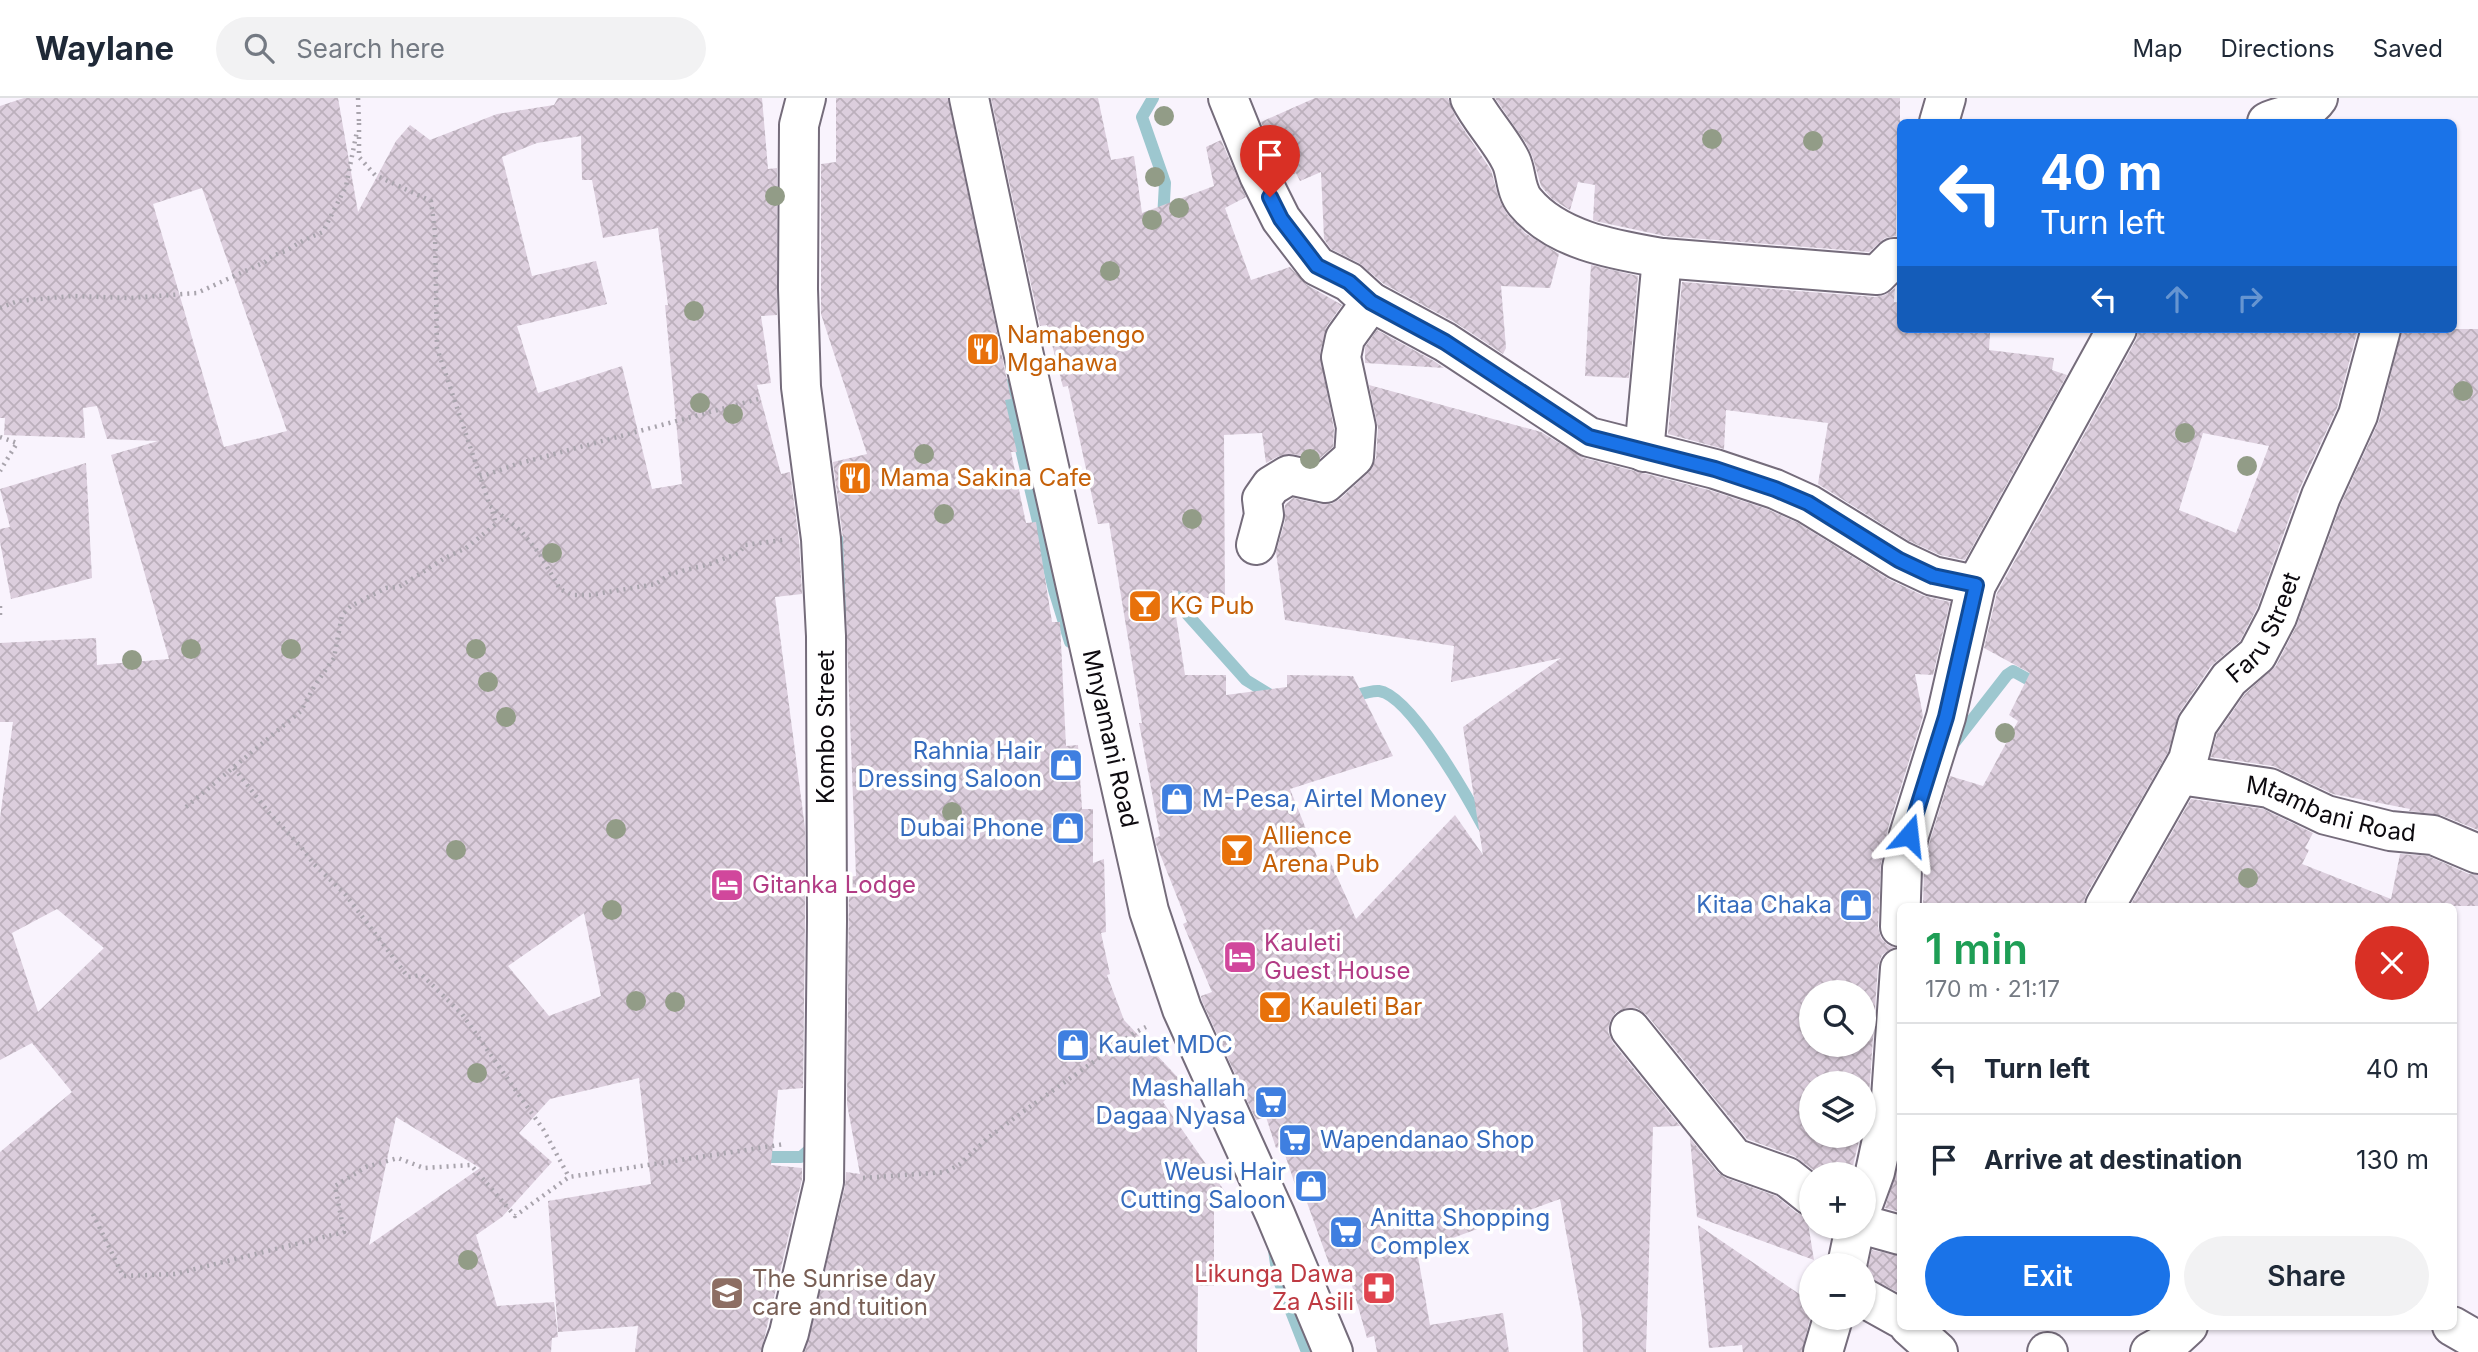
<!DOCTYPE html>
<html lang="en">
<head>
<meta charset="utf-8">
<style>
	:root { --surface:#fff; --page:#f2f2f3; --text:#1f2937; --muted:#747a83; --line:#e0e1e3; --accent:#1a73e8 }
	body { margin:0; font-family:Inter,sans-serif; background:var(--page); color:var(--text); height:100vh; display:flex; flex-direction:column; font-size:26px; white-space:nowrap }
	* { box-sizing:border-box; margin:0 }
	p { font-size:23px; color:var(--muted) }
	.icon { flex:none; width:38px; height:38px; fill:none; stroke:currentColor; stroke-width:2; stroke-linecap:round; stroke-linejoin:round }
	.map { position:relative; flex:1; overflow:hidden }
	.details { position:absolute; left:1897px; top:805px; width:560px; height:427px; display:flex; flex-direction:column; background:var(--surface); border-radius:10px; box-shadow:0 2px 5px #0004 }
	.details>* { flex:none }
	.guide { position:absolute; left:1897px; top:21px; width:560px; height:214px; border-radius:10px; box-shadow:0 2px 5px #0004; background:#1a73e8; color:#fff; overflow:hidden }
	.controls { position:absolute; left:1799px; top:882px; display:grid; gap:14px }
	.controls a { display:grid; place-items:center; width:77px; height:77px; border-radius:50%; background:var(--surface); box-shadow:0 2px 5px #0004; font-size:35px }
	.pin { position:absolute; display:grid; place-items:center; width:60px; height:60px; color:#fff; margin:-72px -30px; border-radius:50% 50% 50% 0; rotate:-45deg; box-shadow:0 0 7px #0007 }
	.pin .icon { rotate:45deg }
	.me { position:absolute; width:77px; margin:-38px; rotate:17deg; stroke-linejoin:round; filter:drop-shadow(0 0 5px #0008) }
	.turn { display:flex; align-items:center; gap:24px; height:147px; padding:0 28px; font-size:32px }
	.turn .icon { width:91px; height:91px; stroke-width:2.5 }
	.turn b { display:block; font-size:49px; line-height:60px }
	.lanes { display:flex; align-items:center; height:66px; padding:0 28px; background:#0003; justify-content:center; gap:35px; direction:ltr }
	.lanes .off { opacity:.35 }
	.round { display:grid; place-items:center; flex:none; width:74px; height:74px; border-radius:37px; background:var(--page) }
	.overview { display:flex; align-items:center; justify-content:space-between; height:119px; padding:0 28px }
	h1 { font-size:42px; font-weight:600; line-height:52px; color:#1e9e55 }
	.cta { display:flex; gap:14px; margin-top:auto; padding:14px 28px }
	.cta a { flex:1; height:80px; border-radius:42px; background:var(--accent); color:#fff; font-size:28px; font-weight:600; line-height:80px; text-align:center }
	.cta a+a { background:var(--page); color:var(--text) }
	ul { padding:0; list-style:none }
	li { display:flex; align-items:center; gap:21px; height:91px; padding:0 28px; border-top:2px solid var(--line) }
	li div { flex:1 }
	li b { display:block; font-size:26px }
	li em { font-style:normal }
	header { display:flex; align-items:center; gap:42px; box-sizing:border-box; height:98px; padding:0 35px; background:var(--surface); border-bottom:2px solid var(--line) }
	header strong { font-size:33px }
	nav { display:flex; gap:38px; margin-inline-start:auto; font-size:24px }
	.search { width:490px; height:63px; background:var(--page); display:flex; align-items:center; gap:18px; box-sizing:border-box; padding:0 24px; border-radius:38px; color:var(--muted); font-size:26px }
	.map>svg:first-child { display:block }
</style>
</head>
<body>
<header>
<strong>Waylane</strong>
<div class="search"><svg class="icon" aria-label="search" viewBox="0 0 24 24"><circle cx="10" cy="10" r="6"/><path d="M15 15l6 6"/></svg>Search here</div>
<nav><a>Map</a><a>Directions</a><a>Saved</a></nav>
</header>
<div class="map">
<svg width="2478" height="1254" viewBox="0 0 2478 1254">
	<defs>
		<pattern id="building-cross-hatch" width="8" height="8" patternUnits="userSpaceOnUse" patternTransform="scale(1.75)"><rect width="8" height="8" fill="#dccedd"/><path d="M0 0l8 8M0 8l8-8" fill="none" stroke="#bcb0bc"/></pattern>
	</defs>
	<rect width="100%" height="100%" fill="#f9f3fd"/>
	<g fill="none" stroke-linecap="round" stroke-linejoin="round">
		<!-- stream -->
		<g stroke="#9dc7cf" stroke-width="12">
			<path d="M1153,0L1142,19L1165,85L1163,121"/>
			<path d="M1006,287L1054,492L1070,544"/>
			<path d="M1182,478L1187,516L1246,582L1277,601"/>
			<path d="M839,525C849,499 843,471 839,443"/>
			<path d="M1347,600C1356,598 1370,592 1379,593C1410,597 1468,700 1483,728"/>
			<path d="M1951,649L2007,577L2013,573L2040,588"/>
			<path d="M755,1059H801L816,1046"/>
			<path d="M1274,1152L1278,1180L1307,1254"/>
		</g>
	</g>
	<!-- building -->
	<g fill="url(#building-cross-hatch)" fill-rule="evenodd">
		<path d="M24,0H338L358,114L396,43L410,27L430,42L497,16L554,7L558,0H762L768,71L777,70V217L761,218L771,285L757,287L781,376L790,374L799,443L802,496L775,499L805,730V823L803,990L778,992L771,1067L802,1070V1081L761,1254H635L638,1228L558,1234L548,1103L651,1086L639,980L550,1001L519,1035L552,1064L502,1119L476,1137L497,1208L554,1204L558,1239L552,1240L551,1254H0V1054L72,994L32,945L0,962V720L13,624H0V545L96,540L97,567L169,561L111,357L158,343L107,341L97,308L83,310L85,340L4,337L5,320H0V8ZM581,38L582,82H592L603,140L658,130L668,207H665L682,386L652,391L622,268L538,295L517,228L607,206L596,163L532,178L502,59L537,45ZM202,90L287,333L224,349L153,106ZM57,811L104,850L38,914L12,835ZM584,815L601,898L549,918L508,868ZM396,1019L480,1070L369,1147Z"/>
		<path d="M836,0H948L1011,301L1005,302L1017,354H1011L1026,425L1036,424L1052,524H1060L1066,648L1078,647L1082,711H1093V765L1104,761L1106,834L1101,835L1110,876L1107,877L1124,922L1183,985L1163,1004L1228,1098L1214,1100V1188H1198L1197,1254H805L845,1089L846,1074L860,1076L847,1006L849,779L856,778L843,440L833,364L867,356L821,216V66L836,64Z"/>
		<path d="M991,0H1098L1111,62L1134,58L1142,115L1214,88L1206,49L1221,42L1246,99L1225,110L1251,182L1290,169L1307,187L1342,207L1327,228L1320,255L1334,331L1333,349L1319,361L1293,356L1279,358L1266,365L1262,335L1224,337L1225,504L1172,492L1185,577H1226V597L1287,589V577L1353,578L1393,658L1290,691L1320,766L1330,763L1356,821L1455,717L1483,757L1463,629L1561,560L1451,584L1454,548L1285,522L1276,454L1285,423V407L1293,400L1320,406H1331L1340,401L1369,374L1376,360L1378,330L1369,287L1541,334L1584,360L1709,392L1767,411L1798,425L1890,482L1924,498L1950,504L1933,577L1915,576L1923,618L1888,730L1881,765L1878,829L1881,840L1888,847L1894,849L1882,857L1878,868L1869,997L1864,1023V985H1811V1038H1860L1851,1076H1819L1794,1058L1747,1041L1647,917L1637,910H1626L1616,914L1610,923L1608,934L1613,945L1680,1028L1653,1029L1646,1254H1583L1582,1220L1560,1101L1417,1153L1430,1227L1503,1215L1509,1254H1377L1374,1238L1367,1240L1349,1177L1335,1182L1305,1099L1300,1101L1282,1048L1276,1050L1266,1019L1256,1022L1202,903L1201,898L1212,894L1183,826L1187,824L1156,746L1155,740L1160,738L1139,625H1142L1109,425L1098,426L1068,288L1063,289L1047,227L1040,228ZM1811,894H1864V947H1811Z"/>
		<path d="M1315,0H1448L1456,20L1491,72L1499,101L1507,116L1525,135L1559,156L1550,190L1501,188L1506,250L1503,256L1456,225L1384,186L1359,165L1331,151L1324,141L1321,74L1300,83L1296,75L1285,80L1261,24Z"/>
		<path d="M1495,0H1900V65H1897L1896,138L1885,140L1869,154L1665,138L1595,123L1593,122L1595,87L1578,84L1570,112L1552,101L1541,88L1533,60L1526,45Z"/>
		<path d="M1591,167L1638,178L1629,280L1585,278Z"/>
		<path d="M1682,184L1875,199L1885,197L1895,190L1894,204L1900,205V231L1990,235L1989,252L2054,260L2052,272L2067,277L1965,462L1940,457L1909,443L1818,386L1828,325L1726,312L1724,351L1668,336Z"/>
		<path d="M2139,231H2358L2337,310L2300,390L2257,510L2240,543L2211,568L2179,615L2168,654L2086,797L2083,808H1923L1924,773L1930,743L1950,678L1983,688L2018,623L2009,617L2030,575L1984,550L1997,495L2136,242ZM2203,335L2269,348L2236,435L2179,412Z"/>
		<path d="M2402,231H2478V732L2441,717L2409,713L2410,711L2333,696L2273,668L2211,659L2217,636L2245,596L2276,568L2296,529L2341,406L2379,323Z"/>
		<path d="M1377,232L1434,263L1444,270L1365,265V249Z"/>
		<path d="M86,365L92,480L11,501L0,444V431L10,429L0,391Z"/>
		<path d="M2191,701L2263,711L2313,735L2305,750L2309,752L2302,766L2391,801L2400,756L2428,758L2469,776L2478,777V808H2130Z"/>
		<path d="M1690,1040L1717,1074L1726,1080L1776,1098L1797,1115L1807,1119L1814,1162L1697,1119Z"/>
		<path d="M1900,1060V1114L1885,1110Z"/>
		<path d="M1698,1127L1811,1204V1216L1802,1254H1743L1742,1247L1709,1250Z"/>
		<path d="M1872,1152L1900,1158V1195L1865,1178Z"/>
	</g>
	<g fill="none" stroke-linecap="round" stroke-linejoin="round">
		<!-- minor casing -->
		<g stroke="#756c7b" stroke-width="42">
			<g id="minor">
				<path d="M1228,0L1259,77L1281,121L1317,168L1349,184L1371,204L1445,244L1589,339L1715,371L1775,391L1808,406L1899,462L1933,478L1976,487"/>
				<path d="M1470,0C1481,22 1501,42 1511,63C1517,76 1515,92 1525,104C1557,143 1616,152 1662,160"/>
				<path d="M1939,24L1946,0"/>
				<path d="M2267,24C2284,15 2306,18 2318,0"/>
				<path d="M1644,354L1662,160L1877,177L1894,160H1900"/>
				<path d="M1256,447L1264,417L1262,401L1271,388L1289,377L1325,385L1354,359L1356,329L1341,259L1345,240L1371,204"/>
				<path id="s1" d="M2180,677L2269,690L2326,717L2390,733L2433,737L2478,756"/>
				<path id="s2" d="M2105,808L2188,662L2197,627L2229,581L2257,557L2277,519L2321,398L2358,317L2381,231"/>
				<path d="M1900,829L1902,770L1909,737L1946,619L1976,487L2117,231"/>
				<path d="M1630,931L1734,1060L1787,1079L1811,1098"/>
				<path d="M1864,1104L1875,1074L1891,1000L1900,870"/>
				<path d="M1864,1127L1900,1137"/>
				<path d="M1847,1167L1855,1129"/>
				<path d="M1864,1200L1900,1220"/>
				<path d="M1909,1228L1938,1254"/>
				<path d="M2452,1228L2478,1243"/>
				<path d="M782,1254L789,1235L824,1084L827,823L826,538L821,441L801,289L798,191L799,27L806,0"/>
				<path d="M1823,1254L1833,1220"/>
				<path d="M2047,1254H2048"/>
				<path d="M2150,1254L2174,1241L2188,1228"/>
			</g>
		</g>
		<!-- tertiary casing -->
		<g stroke="#756c7b" stroke-width="42">
			<g id="tertiary">
				<path id="s3" d="M969,0L1018,231L1149,813L1182,911L1275,1116L1333,1254"/>
			</g>
		</g>
		<!-- path -->
		<g stroke="#a9a4ad" stroke-width="4.5" stroke-dasharray="2 5" stroke-linecap="butt">
			<path d="M358,0L359,25"/>
			<path d="M359,25V59L375,77L431,103L435,134L437,250L490,408L521,433L539,455L560,491L572,497H590L656,486L670,476L710,466L739,455L745,447L783,442"/>
			<path d="M0,210L18,203L72,198L130,200L197,195L265,164C273,155 282,156 291,150C301,143 311,139 323,134L346,88L357,33"/>
			<path d="M0,339L17,345L0,373"/>
			<path d="M480,379L517,366L762,300"/>
			<path d="M0,508V518"/>
			<path d="M234,670L270,716L301,749L314,766L345,796L408,879L422,877L462,916L543,1031L569,1079"/>
			<path d="M186,709L301,613L315,587L334,560L342,517L351,508L386,490L399,489L445,460L466,450L496,426L491,409"/>
			<path d="M863,1080L946,1074L960,1066L989,1039L1024,1013L1134,935L1146,929"/>
			<path d="M93,1116L123,1178L175,1176L344,1134L335,1088L366,1069L398,1060L424,1070L471,1067L515,1118L569,1079L785,1046"/>
		</g>
		<!-- minor -->
		<use href="#minor" stroke="#fff" stroke-width="38"/>
		<!-- tertiary -->
		<use href="#tertiary" stroke="#fff" stroke-width="38"/>
	</g>
	<!-- trees -->
	<g fill="#929c87">
		<circle cx="1164" cy="18" r="10"/>
		<circle cx="1712" cy="41" r="10"/>
		<circle cx="1813" cy="43" r="10"/>
		<circle cx="1155" cy="79" r="10"/>
		<circle cx="775" cy="98" r="10"/>
		<circle cx="1179" cy="110" r="10"/>
		<circle cx="1152" cy="122" r="10"/>
		<circle cx="1110" cy="173" r="10"/>
		<circle cx="694" cy="213" r="10"/>
		<circle cx="2463" cy="293" r="10"/>
		<circle cx="700" cy="305" r="10"/>
		<circle cx="733" cy="316" r="10"/>
		<circle cx="2185" cy="335" r="10"/>
		<circle cx="924" cy="356" r="10"/>
		<circle cx="1310" cy="361" r="10"/>
		<circle cx="2247" cy="368" r="10"/>
		<circle cx="944" cy="416" r="10"/>
		<circle cx="1192" cy="421" r="10"/>
		<circle cx="552" cy="455" r="10"/>
		<circle cx="191" cy="551" r="10"/>
		<circle cx="291" cy="551" r="10"/>
		<circle cx="476" cy="551" r="10"/>
		<circle cx="132" cy="562" r="10"/>
		<circle cx="488" cy="584" r="10"/>
		<circle cx="506" cy="619" r="10"/>
		<circle cx="2005" cy="635" r="10"/>
		<circle cx="952" cy="714" r="10"/>
		<circle cx="616" cy="731" r="10"/>
		<circle cx="456" cy="752" r="10"/>
		<circle cx="2248" cy="780" r="10"/>
		<circle cx="612" cy="812" r="10"/>
		<circle cx="636" cy="903" r="10"/>
		<circle cx="675" cy="904" r="10"/>
		<circle cx="477" cy="975" r="10"/>
		<circle cx="468" cy="1162" r="10"/>
	</g>
	<g fill="none" stroke-linecap="round" stroke-linejoin="round">
		<!-- route casing -->
		<g stroke="#114b97" stroke-width="18">
			<path id="route" d="M1270,99L1281,121L1317,168L1349,184L1371,204L1445,244L1589,339L1715,371L1775,391L1808,405L1899,462L1933,478L1976,487L1946,619L1909,737"/>
		</g>
		<!-- route -->
		<use href="#route" stroke="#1a73e8" stroke-width="12"/>
	</g>
	<!-- icons -->
	<defs>
		<g id="restaurant-square" transform="scale(1.75)"><rect x="-9" y="-9" width="18" height="18" rx="4" fill="#e8710a" stroke="#fff"/><path d="M-5-6h1v4h1v-4h1v4h1v-4h1v5L-1.5 .5V6h-2V.5L-5-1ZM5-6V6H3V1.5H1.5Q1.5-4 5-6Z" fill="#fff"/></g>
		<g id="bar-square" transform="scale(1.75)"><rect x="-9" y="-9" width="18" height="18" rx="4" fill="#e8710a" stroke="#fff"/><path d="M-6-5H6L.8 .8V4.5H3.5V6h-7V4.5H-.8V.8Z" fill="#fff"/></g>
		<g id="shop-square" transform="scale(1.75)"><rect x="-9" y="-9" width="18" height="18" rx="4" fill="#3f7fe0" stroke="#fff"/><path d="M-5-2.5h2.3a2.7 3.5 0 0 1 5.4 0H5L5.5 6h-11ZM-1.5-2.5h3a1.5 2.3 0 0 0-3 0Z" fill="#fff"/></g>
		<g id="hotel-square" transform="scale(1.75)"><rect x="-9" y="-9" width="18" height="18" rx="4" fill="#d1479c" stroke="#fff"/><path d="M-6-4.5h1.5V1H6V5H4.5V3h-9V5H-6ZM-4 0a1.8 1.8 0 1 1 3.6 0ZM.5 0V-2.5h3Q6-2.5 6 0Z" fill="#fff"/></g>
		<g id="supermarket-square" transform="scale(1.75)"><rect x="-9" y="-9" width="18" height="18" rx="4" fill="#3f7fe0" stroke="#fff"/><path d="M-6-5.5h2.5l.6 2H6L4.5 2H-2.5L-4.4-4H-6ZM-1.5 3.2a1.3 1.3 0 1 0 .1 0ZM3 3.2a1.3 1.3 0 1 0 .1 0Z" fill="#fff"/></g>
		<g id="pharmacy-square" transform="scale(1.75)"><rect x="-9" y="-9" width="18" height="18" rx="4" fill="#e0444e" stroke="#fff"/><path d="M-2-6h4v4h4v4h-4v4h-4v-4h-4v-4h4Z" fill="#fff"/></g>
		<g id="school-square" transform="scale(1.75)"><rect x="-9" y="-9" width="18" height="18" rx="4" fill="#8d6e63" stroke="#fff"/><path d="M0-5L7-2L0 1L-7-2ZM-4 1L0 2.5L4 1V4Q0 6-4 4Z" fill="#fff"/></g>
	</defs>
	<g fill-rule="evenodd">
		<use href="#restaurant-square" x="983" y="251"/>
		<use href="#restaurant-square" x="855" y="380"/>
		<use href="#bar-square" x="1145" y="508"/>
		<use href="#shop-square" x="1066" y="667"/>
		<use href="#shop-square" x="1177" y="701"/>
		<use href="#shop-square" x="1068" y="730"/>
		<use href="#bar-square" x="1237" y="752"/>
		<use href="#hotel-square" x="727" y="787"/>
		<use href="#shop-square" x="1856" y="807"/>
		<use href="#hotel-square" x="1240" y="859"/>
		<use href="#bar-square" x="1275" y="909"/>
		<use href="#shop-square" x="1073" y="947"/>
		<use href="#supermarket-square" x="1271" y="1004"/>
		<use href="#supermarket-square" x="1295" y="1042"/>
		<use href="#shop-square" x="1311" y="1088"/>
		<use href="#supermarket-square" x="1346" y="1134"/>
		<use href="#pharmacy-square" x="1379" y="1190"/>
		<use href="#school-square" x="727" y="1195"/>
	</g>
	<g text-anchor="middle" stroke-width="7" stroke-linejoin="round" paint-order="stroke">
		<!-- food labels -->
		<g font-size="24" fill="#c56008" stroke="#fff" text-anchor="start">
			<text x="1007" y="245">Namabengo<tspan x="1007" dy="28">Mgahawa</tspan></text>
			<text x="880" y="388">Mama Sakina Cafe</text>
			<text x="1170" y="516">KG Pub</text>
			<text x="1262" y="746">Allience<tspan x="1262" dy="28">Arena Pub</tspan></text>
			<text x="1300" y="917">Kauleti Bar</text>
		</g>
		<!-- street labels -->
		<g font-size="24" fill="#0d0a0f" stroke="#fff">
			<text dy="8" stroke="none"><textPath href="#s2" startOffset="324">Faru Street</textPath></text>
			<text transform="translate(826 629) rotate(-90)" y="8">Kombo Street</text>
			<text dy="8" stroke="none"><textPath href="#s3" startOffset="656">Mnyamani Road</textPath></text>
			<text dy="8" stroke="none"><textPath href="#s1" startOffset="156">Mtambani Road</textPath></text>
		</g>
		<!-- shop labels -->
		<g font-size="24" fill="#366cbe" stroke="#fff" text-anchor="end">
			<text x="1042" y="661">Rahnia Hair<tspan x="1042" dy="28">Dressing Saloon</tspan></text>
			<text x="1202" y="709" text-anchor="start">M-Pesa, Airtel Money</text>
			<text x="1044" y="738">Dubai Phone</text>
			<text x="1832" y="815">Kitaa Chaka</text>
			<text x="1098" y="955" text-anchor="start">Kaulet MDC</text>
			<text x="1246" y="998">Mashallah<tspan x="1246" dy="28">Dagaa Nyasa</tspan></text>
			<text x="1320" y="1050" text-anchor="start">Wapendanao Shop</text>
			<text x="1286" y="1082">Weusi Hair<tspan x="1286" dy="28">Cutting Saloon</tspan></text>
			<text x="1370" y="1128" text-anchor="start">Anitta Shopping<tspan x="1370" dy="28">Complex</tspan></text>
		</g>
		<!-- hotel labels -->
		<g font-size="24" fill="#b23c85" stroke="#fff" text-anchor="start">
			<text x="752" y="795">Gitanka Lodge</text>
			<text x="1264" y="853">Kauleti<tspan x="1264" dy="28">Guest House</tspan></text>
		</g>
		<!-- health labels -->
		<g font-size="24" fill="#be3a42" stroke="#fff" text-anchor="end">
			<text x="1354" y="1184">Likunga Dawa<tspan x="1354" dy="28">Za Asili</tspan></text>
		</g>
		<!-- education labels -->
		<g font-size="24" fill="#785e54" stroke="#fff" text-anchor="start">
			<text x="752" y="1189">The Sunrise day<tspan x="752" dy="28">care and tuition</tspan></text>
		</g>
	</g>
</svg>
<div class="controls">
<a><svg class="icon" aria-label="search" viewBox="0 0 24 24"><circle cx="10" cy="10" r="6"/><path d="M15 15l6 6"/></svg></a>
<a><svg class="icon" aria-label="layers" viewBox="0 0 24 24"><path d="M12 4l9 5-9 5-9-5zM3 14l9 5 9-5"/></svg></a>
<a>+</a>
<a>−</a>
</div>
<div class="pin" style="left:1270px;top:99px;background:#d93025"><svg class="icon" aria-label="arrive" viewBox="0 0 24 24"><path d="M6 21V4h12l-3 4 3 4H6"/></svg></div>
<svg class="me" style="left:1909px;top:737px" viewBox="-20 -20 40 40"><path d="M0-17L14 15 0 8-14 15z" fill="#1a73e8" stroke="#fff" stroke-width="4"/></svg>
<div class="guide">
<div class="turn"><svg class="icon" aria-label="left" viewBox="0 0 24 24"><path d="M17 20v-9H6M10 6l-5 5 5 5"/></svg><div><b>40 m</b>Turn left</div></div>
<div class="lanes"><svg class="icon" aria-label="left" viewBox="0 0 24 24"><path d="M17 20v-9H6M10 6l-5 5 5 5"/></svg><svg class="icon off" aria-label="ahead" viewBox="0 0 24 24"><path d="M12 20V5M6 11l6-6 6 6"/></svg><svg class="icon off" aria-label="right" viewBox="0 0 24 24"><path d="M7 20v-9h11M14 6l5 5-5 5"/></svg></div>
</div>
<section class="details">
<div class="overview"><div><h1>1 min</h1><p>170 m · 21:17</p></div><a class="round" style="background:#d93025;color:#fff"><svg class="icon" aria-label="close" viewBox="0 0 24 24"><path d="M6 6l12 12M18 6L6 18"/></svg></a></div>
<ul>
<li><svg class="icon" aria-label="left" viewBox="0 0 24 24"><path d="M17 20v-9H6M10 6l-5 5 5 5"/></svg><div><b>Turn left</b></div><em>40 m</em></li>
<li><svg class="icon" aria-label="arrive" viewBox="0 0 24 24"><path d="M6 21V4h12l-3 4 3 4H6"/></svg><div><b>Arrive at destination</b></div><em>130 m</em></li>
</ul>
<div class="cta"><a>Exit</a><a>Share</a></div>
</section>
</div>
</body>
</html>
